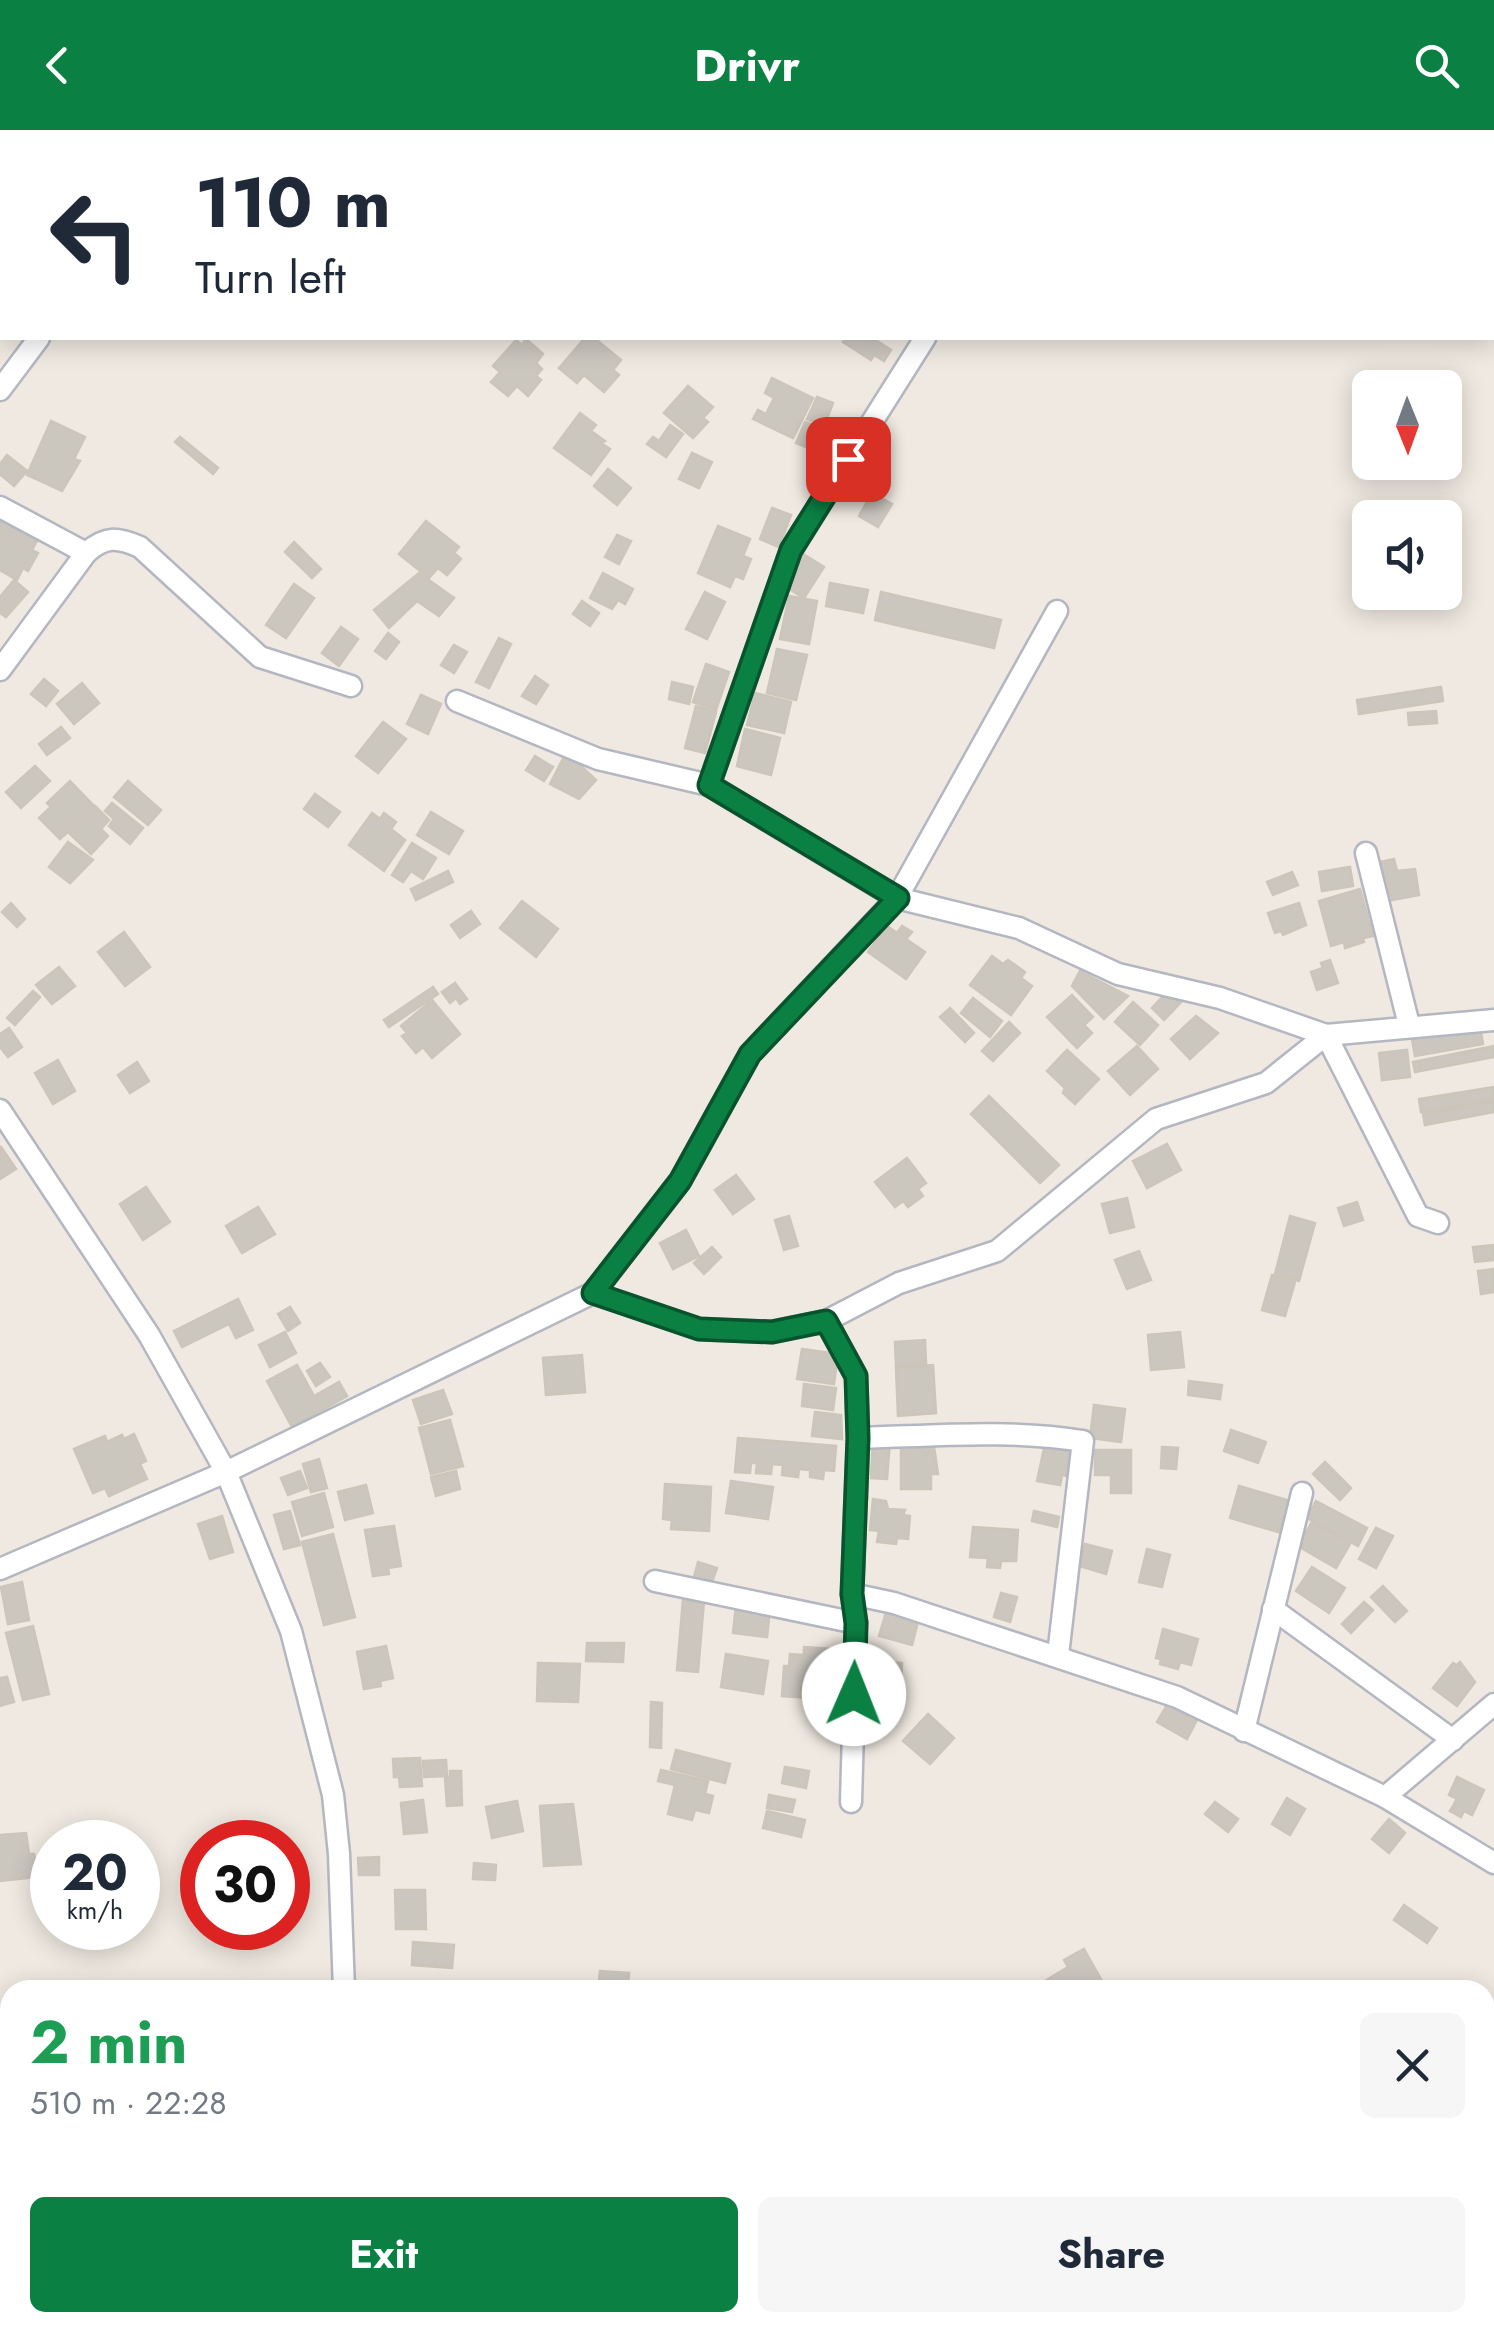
<!DOCTYPE html>
<html lang="en">
<head>
<meta charset="utf-8">
<style>
	:root { --surface:#fff; --page:#f6f6f7; --text:#1f2937; --muted:#747a83; --accent:#0b8043 }
	body { margin:0; font-family:Jost,sans-serif; background:var(--page); color:var(--text); height:100vh; display:flex; flex-direction:column; font-size:38px; white-space:nowrap }
	* { box-sizing:border-box; margin:0 }
	p { font-size:32px; color:var(--muted) }
	.icon { flex:none; width:55px; height:55px; fill:none; stroke:currentColor; stroke-width:2; stroke-linecap:round; stroke-linejoin:round }
	.map { position:relative; flex:1; overflow:hidden }
	.panel { position:absolute; left:0px; top:1850px; width:1495px; height:352px; display:flex; flex-direction:column; background:var(--surface); border-radius:30px 30px 0 0; box-shadow:0 5px 25px #0003 }
	.panel>* { flex:none }
	.guide { position:absolute; left:0px; top:0px; width:1495px; height:210px; box-shadow:0 5px 25px #0003; background:#fff; color:var(--text); overflow:hidden }
	.needle { width:65px; rotate:179deg }
	.fabs { position:absolute; left:1352px; top:240px; display:grid; gap:20px }
	.fabs a { display:grid; place-items:center; width:110px; height:110px; border-radius:15px; background:var(--surface); box-shadow:0 5px 25px #0003; font-size:50px }
	.speed { position:absolute; left:30px; top:1690px; display:flex; gap:20px; font-size:50px; font-weight:700; text-align:center }
	.speed>* { display:grid; place-content:center; width:130px; height:130px; border-radius:50%; background:var(--surface); box-shadow:0 5px 25px #0003; line-height:1 }
	.speed small { font-size:25px; font-weight:400 }
	.speed .limit { border:15px solid #d22; background:#fff; color:#111 }
	.pin { position:absolute; display:grid; place-items:center; width:85px; height:85px; color:#fff; margin:-42px; border-radius:20px; box-shadow:0 5px 15px #0006 }
	.me { position:absolute; width:110px; margin:-55px; rotate:1deg; stroke-linejoin:round; filter:drop-shadow(0 0 8px #0008) }
	.turn { display:flex; align-items:center; gap:35px; height:210px; padding:0 30px; font-size:45px }
	.turn .icon { width:130px; height:130px; stroke-width:2.5 }
	.turn b { display:block; font-size:70px; line-height:85px }
	.round { display:grid; place-items:center; flex:none; width:105px; height:105px; border-radius:15px; background:var(--page) }
	.summary { display:flex; align-items:center; justify-content:space-between; height:170px; padding:0 30px }
	h1 { font-size:60px; font-weight:700; line-height:75px; color:#1e9e55 }
	.cta { display:flex; gap:20px; margin-top:auto; padding:20px 30px }
	.cta a { flex:1; height:115px; border-radius:15px; background:var(--accent); color:#fff; font-size:40px; font-weight:700; line-height:115px; text-align:center }
	.cta a+a { background:var(--page); color:var(--text) }
	header { display:flex; justify-content:space-between; align-items:center; height:130px; padding:0 30px; background:var(--accent); color:#fff; font-size:45px; font-weight:700 }
	.map>svg:first-child { display:block }
</style>
</head>
<body>
<header><svg class="icon" aria-label="back" viewBox="0 0 24 24"><path d="M15 5l-7 7 7 7"/></svg>Drivr<svg class="icon" aria-label="search" viewBox="0 0 24 24"><circle cx="10" cy="10" r="6"/><path d="M15 15l6 6"/></svg></header>
<div class="map">
<svg width="1494" height="2201" viewBox="0 0 1494 2201">
	<rect width="100%" height="100%" fill="#efe9e1"/>
	<!-- building -->
	<g fill="#cbc7bf" stroke="#cbc5ba" stroke-width="2.5">
		<path d="M585,208H594L621,230L613,240L619,245L604,262L584,245L577,253L559,238Z"/>
		<path d="M846,208H872L891,220L884,231L874,225L871,230L843,212Z"/>
		<path d="M526,209L543,224L536,233L542,239L536,246L541,250L528,266L517,256L508,266L491,252L500,242L493,236L516,210L522,215Z"/>
		<path d="M772,248L813,268L793,308L753,289L758,280L766,284L774,268L765,263Z"/>
		<path d="M688,256L713,277L703,288L708,292L693,308L664,283Z"/>
		<path d="M817,267L833,273L824,296L807,289Z"/>
		<path d="M580,283L596,295L591,301L605,311L601,313L610,319L591,345L554,318Z"/>
		<path d="M51,291L85,307L74,329L80,331L62,361L27,345Z"/>
		<path d="M805,292L835,303L826,325L796,313Z"/>
		<path d="M670,295L683,304L666,327L647,314L653,307L659,311Z"/>
		<path d="M180,307L218,338L213,344L175,312Z"/>
		<path d="M692,323L712,332L699,358L679,349Z"/>
		<path d="M7,325L27,341L14,356L0,344V334Z"/>
		<path d="M608,339L631,358L617,375L594,356Z"/>
		<path d="M872,363L892,374L878,397L859,386Z"/>
		<path d="M772,378L791,385L779,417L760,409Z"/>
		<path d="M0,388L38,409L32,420L38,423L28,441L23,438L17,450L0,440Z"/>
		<path d="M426,391L459,417L454,423L461,429L447,445L438,438L429,448L399,424Z"/>
		<path d="M718,396L750,409L743,426L751,429L743,449L735,446L730,457L698,443Z"/>
		<path d="M617,405L631,411L619,434L605,427Z"/>
		<path d="M294,412L321,439L312,448L285,422Z"/>
		<path d="M803,424L824,437L804,468L783,455Z"/>
		<path d="M419,443L454,468L439,486L417,471L389,498L374,480Z"/>
		<path d="M603,443L633,459L625,474L618,470L612,479L590,468Z"/>
		<path d="M14,450L28,462L6,487L0,483V467Z"/>
		<path d="M830,453L868,460L863,483L826,476Z"/>
		<path d="M294,454L314,468L286,508L266,495Z"/>
		<path d="M705,462L725,472L707,509L686,499Z"/>
		<path d="M881,462L1001,490L994,518L875,490Z"/>
		<path d="M789,466L817,471L809,514L780,509Z"/>
		<path d="M582,471L599,483L590,496L573,484Z"/>
		<path d="M341,497L358,509L339,536L322,523Z"/>
		<path d="M388,503L399,512L386,529L375,521Z"/>
		<path d="M499,508L511,514L489,558L476,552Z"/>
		<path d="M454,515L467,522L454,543L441,535Z"/>
		<path d="M777,519L807,525L796,570L767,563Z"/>
		<path d="M706,534L729,542L716,580L693,572Z"/>
		<path d="M535,546L548,555L536,574L522,566Z"/>
		<path d="M44,549L58,561L46,576L31,564Z"/>
		<path d="M672,552L693,557L689,574L669,569Z"/>
		<path d="M82,553L99,573L74,594L57,574Z"/>
		<path d="M1441,557L1443,571L1359,584L1357,570Z"/>
		<path d="M755,563L791,572L784,603L747,595Z"/>
		<path d="M421,565L441,574L428,604L407,594Z"/>
		<path d="M696,576L716,582L705,623L685,618Z"/>
		<path d="M1436,581L1437,593L1409,595L1408,583Z"/>
		<path d="M383,592L406,609L378,643L356,626Z"/>
		<path d="M61,597L70,608L47,625L39,614Z"/>
		<path d="M745,599L780,608L771,645L737,636Z"/>
		<path d="M567,621L588,631L582,637L596,650L579,669L550,654Z"/>
		<path d="M535,626L553,637L544,651L526,640Z"/>
		<path d="M35,636L50,651L21,678L6,662Z"/>
		<path d="M70,651L95,677L60,709L39,688L51,677L47,673Z"/>
		<path d="M128,651L161,680L148,695L114,667Z"/>
		<path d="M315,664L340,682L328,697L304,679Z"/>
		<path d="M112,673L143,698L130,714L109,696L114,689L105,681Z"/>
		<path d="M95,676L109,690L101,699L108,706L91,724L69,703Z"/>
		<path d="M431,682L463,701L449,724L417,705Z"/>
		<path d="M372,683L380,689L384,683L396,692L391,699L405,710L384,741L349,715Z"/>
		<path d="M68,712L93,730L70,753L49,737Z"/>
		<path d="M412,713L436,728L423,749L411,741L403,752L392,745Z"/>
		<path d="M1394,729L1397,741L1415,739L1419,765L1387,771L1380,732Z"/>
		<path d="M1350,737L1353,756L1322,761L1319,742Z"/>
		<path d="M448,741L453,752L416,770L411,759Z"/>
		<path d="M1292,742L1298,755L1273,765L1267,752Z"/>
		<path d="M1360,759L1373,806L1363,808L1364,812L1345,818L1344,812L1331,816L1319,771Z"/>
		<path d="M522,771L558,799L536,827L500,798Z"/>
		<path d="M11,773L25,789L17,797L2,782Z"/>
		<path d="M1299,773L1306,795L1283,805L1281,801L1275,803L1268,783Z"/>
		<path d="M471,781L480,794L460,808L451,795Z"/>
		<path d="M887,796L897,803L902,796L912,802L906,809L925,822L906,849L868,822Z"/>
		<path d="M124,802L150,837L125,856L98,822Z"/>
		<path d="M992,826L1003,834L1008,830L1025,842L1021,848L1032,856L1011,885L970,855Z"/>
		<path d="M1330,830L1338,853L1317,860L1311,842L1323,838L1321,833Z"/>
		<path d="M59,837L75,856L52,874L36,855Z"/>
		<path d="M1080,841L1128,866L1104,889L1072,856Z"/>
		<path d="M455,853L467,869L460,874L456,868L450,873L442,862Z"/>
		<path d="M433,857L438,864L389,897L384,890Z"/>
		<path d="M33,861L40,867L15,895L7,888Z"/>
		<path d="M1168,861L1181,872L1164,890L1152,878Z"/>
		<path d="M1072,865L1093,887L1084,895L1092,903L1077,918L1047,887Z"/>
		<path d="M973,868L1002,891L990,907L961,883Z"/>
		<path d="M432,870L460,904L432,928L423,917L416,923L402,906L407,903L401,896Z"/>
		<path d="M1133,872L1158,895L1140,915L1115,892Z"/>
		<path d="M950,878L974,903L965,912L940,887Z"/>
		<path d="M1196,886L1218,903L1190,929L1171,909Z"/>
		<path d="M1009,892L1020,903L993,931L982,921Z"/>
		<path d="M1480,897L1483,914L1415,926L1412,909Z"/>
		<path d="M9,898L22,917L8,927L0,917V904Z"/>
		<path d="M1137,916L1158,939L1130,965L1108,941Z"/>
		<path d="M1494,916V927L1415,942L1413,932Z"/>
		<path d="M1067,920L1099,949L1075,974L1063,963L1065,958L1047,941Z"/>
		<path d="M1407,920L1410,947L1382,950L1379,923Z"/>
		<path d="M58,930L75,961L53,974L35,943Z"/>
		<path d="M137,932L149,951L130,963L118,945Z"/>
		<path d="M1494,957V970L1421,982L1419,969Z"/>
		<path d="M989,966L1059,1035L1040,1053L971,984Z"/>
		<path d="M1494,971V982L1425,995L1423,984Z"/>
		<path d="M1167,1014L1181,1040L1147,1058L1133,1031Z"/>
		<path d="M1,1017L16,1039L0,1049V1018Z"/>
		<path d="M907,1028L926,1053L918,1059L923,1066L908,1077L903,1071L895,1077L875,1052Z"/>
		<path d="M736,1045L754,1069L733,1084L715,1060Z"/>
		<path d="M146,1057L170,1092L143,1110L120,1074Z"/>
		<path d="M1127,1068L1134,1097L1110,1103L1102,1074Z"/>
		<path d="M1357,1072L1363,1090L1344,1096L1338,1078Z"/>
		<path d="M258,1077L275,1104L242,1123L226,1096Z"/>
		<path d="M789,1086L798,1116L784,1120L775,1090Z"/>
		<path d="M1290,1086L1315,1093L1299,1151L1275,1144Z"/>
		<path d="M686,1100L699,1126L673,1139L660,1113Z"/>
		<path d="M1494,1115V1130L1475,1132L1473,1117Z"/>
		<path d="M712,1117L721,1127L704,1144L694,1133Z"/>
		<path d="M1139,1121L1151,1150L1127,1159L1115,1130Z"/>
		<path d="M1494,1139V1162L1481,1164L1478,1141Z"/>
		<path d="M1272,1145L1295,1152L1285,1186L1262,1180Z"/>
		<path d="M238,1169L253,1200L236,1208L229,1194L182,1217L174,1201Z"/>
		<path d="M290,1177L300,1193L288,1201L278,1184Z"/>
		<path d="M285,1202L296,1223L270,1237L259,1215Z"/>
		<path d="M1180,1202L1184,1237L1151,1240L1148,1205Z"/>
		<path d="M925,1210L926,1234L896,1236L895,1212Z"/>
		<path d="M802,1219L838,1224L834,1254L797,1249Z"/>
		<path d="M582,1225L585,1262L546,1265L543,1228Z"/>
		<path d="M320,1233L330,1247L316,1256L307,1241Z"/>
		<path d="M297,1235L314,1266L339,1252L347,1266L292,1297L267,1251Z"/>
		<path d="M933,1235L936,1283L898,1286L896,1238Z"/>
		<path d="M1189,1251L1222,1255L1220,1269L1188,1265Z"/>
		<path d="M804,1254L836,1258L833,1280L802,1276Z"/>
		<path d="M443,1260L452,1284L421,1294L413,1270Z"/>
		<path d="M1094,1275L1125,1279L1121,1312L1090,1308Z"/>
		<path d="M815,1282L841,1285L842,1309L812,1306Z"/>
		<path d="M450,1290L463,1336L431,1344L419,1298Z"/>
		<path d="M1231,1300L1266,1312L1258,1333L1224,1321Z"/>
		<path d="M134,1304L146,1331L140,1334L147,1349L109,1366L105,1358L93,1363L74,1319L105,1306L107,1312L122,1305L124,1309Z"/>
		<path d="M738,1308L836,1316L834,1341L824,1340L823,1349L810,1347V1340L799,1339L798,1347L782,1345L783,1335L772,1334L771,1344L756,1343L757,1333H751L750,1343L735,1342Z"/>
		<path d="M873,1309L890,1310L887,1349L871,1348Z"/>
		<path d="M901,1310H933L938,1344H931V1359H901Z"/>
		<path d="M1045,1314L1070,1319L1068,1329L1076,1331L1073,1347L1062,1345L1060,1355L1037,1351Z"/>
		<path d="M1162,1317L1178,1318L1176,1339L1161,1338Z"/>
		<path d="M1095,1320H1131V1363H1111V1345H1095Z"/>
		<path d="M319,1329L327,1358L311,1362L303,1334Z"/>
		<path d="M1325,1332L1351,1358L1340,1370L1313,1344Z"/>
		<path d="M300,1341L307,1358L288,1365L281,1348Z"/>
		<path d="M456,1341L460,1359L436,1366L431,1347Z"/>
		<path d="M731,1351L773,1357L768,1389L726,1383Z"/>
		<path d="M665,1354L711,1357L709,1401L671,1399L672,1390L663,1389Z"/>
		<path d="M366,1355L373,1383L345,1390L338,1362Z"/>
		<path d="M1239,1356L1294,1372L1285,1404L1230,1388Z"/>
		<path d="M324,1363L333,1397L302,1406L292,1372Z"/>
		<path d="M873,1369L886,1371L888,1379L905,1380L903,1385L910,1386L908,1409L897,1408L896,1414L877,1412L879,1401L870,1400Z"/>
		<path d="M1316,1371L1367,1398L1358,1416L1307,1388Z"/>
		<path d="M290,1381L300,1415L284,1419L274,1385Z"/>
		<path d="M1034,1381L1059,1387L1057,1397L1032,1391Z"/>
		<path d="M222,1386L233,1422L210,1429L198,1394Z"/>
		<path d="M1312,1392L1350,1414L1336,1438L1298,1416Z"/>
		<path d="M394,1396L401,1436L388,1438L389,1444L373,1446L365,1400Z"/>
		<path d="M973,1397L1018,1400L1016,1431H1001L1000,1438L987,1437L988,1428L970,1427Z"/>
		<path d="M1376,1398L1393,1406L1376,1438L1359,1429Z"/>
		<path d="M333,1404L355,1487L324,1495L302,1412Z"/>
		<path d="M1085,1414L1112,1421L1106,1444L1079,1436Z"/>
		<path d="M1147,1419L1170,1425L1162,1457L1139,1452Z"/>
		<path d="M698,1432L717,1438L712,1452L694,1447Z"/>
		<path d="M1312,1437L1345,1458L1329,1483L1296,1461Z"/>
		<path d="M22,1452L29,1490L8,1494L1,1457Z"/>
		<path d="M1383,1456L1407,1481L1395,1492L1371,1467Z"/>
		<path d="M1001,1463L1017,1467L1010,1492L994,1487Z"/>
		<path d="M683,1470L704,1471L698,1542L677,1540Z"/>
		<path d="M1364,1472L1373,1480L1351,1503L1342,1494Z"/>
		<path d="M736,1475L770,1479L767,1507L733,1503Z"/>
		<path d="M887,1479L919,1488L912,1515L879,1506Z"/>
		<path d="M33,1496L49,1564L23,1570L6,1503Z"/>
		<path d="M1163,1499L1198,1509L1191,1535L1180,1532L1178,1539L1160,1534L1161,1529L1156,1528Z"/>
		<path d="M587,1513H624L623,1532L586,1531Z"/>
		<path d="M386,1516L393,1548L380,1551L381,1556L364,1559L357,1522Z"/>
		<path d="M804,1517L832,1519L829,1556L819,1555V1562L808,1561V1568L782,1566L784,1536H789L790,1524L804,1525Z"/>
		<path d="M726,1524L768,1531L763,1564L721,1557Z"/>
		<path d="M885,1532L902,1533L900,1575H883Z"/>
		<path d="M1460,1532L1475,1552L1457,1576L1433,1558L1453,1533L1457,1535Z"/>
		<path d="M538,1533L580,1534L578,1572L537,1571Z"/>
		<path d="M7,1547L14,1572L0,1576V1548Z"/>
		<path d="M1170,1570L1199,1586L1187,1609L1157,1592Z"/>
		<path d="M651,1572L662,1573L661,1618L650,1617Z"/>
		<path d="M928,1584L954,1608L930,1634L903,1611Z"/>
		<path d="M676,1620L730,1634L725,1653L671,1639Z"/>
		<path d="M420,1628L422,1656L400,1657L399,1647H394L393,1629Z"/>
		<path d="M446,1630L447,1646L424,1647L423,1631Z"/>
		<path d="M785,1637L809,1641L806,1658L782,1653Z"/>
		<path d="M661,1640L708,1651L705,1664L713,1666L709,1683L695,1680L692,1690L668,1684L675,1655L658,1651Z"/>
		<path d="M450,1641H461L462,1675L447,1676L445,1648L450,1647Z"/>
		<path d="M1457,1647L1484,1660L1472,1685L1464,1681L1461,1687L1450,1681L1457,1669L1449,1665Z"/>
		<path d="M769,1665L795,1670L792,1682L767,1678Z"/>
		<path d="M1287,1668L1305,1679L1290,1705L1272,1694Z"/>
		<path d="M423,1670L427,1702L404,1704L401,1673Z"/>
		<path d="M517,1671L523,1701L492,1708L486,1677Z"/>
		<path d="M1215,1672L1238,1689L1228,1702L1205,1684Z"/>
		<path d="M573,1674L581,1734L544,1736L540,1676Z"/>
		<path d="M767,1681L805,1690L801,1707L763,1698Z"/>
		<path d="M1389,1689L1405,1703L1389,1723L1372,1709Z"/>
		<path d="M26,1703L29,1724H34L37,1747L0,1751V1705Z"/>
		<path d="M379,1727V1745H359L358,1728Z"/>
		<path d="M474,1733L496,1735L495,1750L473,1749Z"/>
		<path d="M395,1760H425L426,1799H396Z"/>
		<path d="M1404,1775L1437,1798L1427,1813L1394,1790Z"/>
		<path d="M413,1812L454,1815L452,1838L412,1835Z"/>
		<path d="M1084,1819L1107,1860H1030L1068,1837L1064,1830Z"/>
		<path d="M600,1841L629,1843L628,1854L599,1852Z"/>
		<path d="M1170,2192H1215L1211,2201H1184Z"/>
		<path d="M1277,2192H1341L1339,2201H1275Z"/>
	</g>
	<g fill="none" stroke-linecap="round" stroke-linejoin="round">
		<!-- minor casing -->
		<g stroke="#b4b7c1" stroke-width="25">
			<g id="minor">
				<path d="M497,0L500,2"/>
				<path d="M221,2L224,0"/>
				<path d="M1033,2L1034,0"/>
				<path d="M0,260L39,208"/>
				<path d="M0,377L86,423"/>
				<path d="M0,540L86,423C105,406 117,407 140,417L260,527L351,556"/>
				<path d="M457,571L598,629L709,655L897,768L1019,798L1118,844L1220,868L1326,905L1494,890"/>
				<path d="M709,655L791,420L925,208"/>
				<path d="M1366,723L1409,895"/>
				<path d="M0,980L149,1205L226,1342L291,1501L333,1665L339,1724L344,1860"/>
				<path d="M593,1163L699,1199L772,1202L826,1191L899,1153L997,1121L1156,989L1266,953L1326,905L1418,1086L1438,1093"/>
				<path d="M826,1191L856,1246L858,1308L852,1464L856,1493L851,1672"/>
				<path d="M858,1308C933,1306 1009,1299 1083,1311L1058,1525"/>
				<path d="M0,1439L226,1342L593,1163L680,1051L750,924L897,768L1057,481"/>
				<path d="M655,1451L856,1493"/>
				<path d="M852,1464L894,1473L1177,1567L1385,1667L1494,1733"/>
				<path d="M1273,1479L1453,1610"/>
				<path d="M1244,1601L1302,1363"/>
				<path d="M1385,1667L1494,1574"/>
				<path d="M359,2192V2201"/>
				<path d="M806,2201V2192"/>
				<path d="M1264,2201L1267,2192"/>
			</g>
		</g>
		<!-- minor -->
		<use href="#minor" stroke="#fff" stroke-width="20"/>
	</g>
	<g fill="none" stroke-linecap="round" stroke-linejoin="round">
		<!-- route casing -->
		<g stroke="#07532c" stroke-width="25">
			<path id="route" d="M848,329L791,420L709,655L898,768L750,924L680,1051L593,1163L699,1199L772,1202L826,1191L856,1246L858,1308L852,1464L856,1493L854,1564"/>
		</g>
		<!-- route -->
		<use href="#route" stroke="#0b8043" stroke-width="18"/>
	</g>
</svg>
<div class="fabs">
<a><svg class="needle" viewBox="-14 -14 28 28"><path d="M0-13l5 13h-10z" fill="#e53935"/><path d="M0 13l5-13h-10z" fill="#747a83"/></svg></a>
<a><svg class="icon" aria-label="sound" viewBox="0 0 24 24"><path d="M4 9h4l5-4v14l-5-4H4zM17 9q2 3 0 6"/></svg></a>
</div>
<div class="speed"><div>20<small>km/h</small></div><div class="limit">30</div></div>
<div class="pin" style="left:848px;top:329px;background:#d93025"><svg class="icon" aria-label="arrive" viewBox="0 0 24 24"><path d="M6 21V4h12l-3 4 3 4H6"/></svg></div>
<svg class="me" style="left:854px;top:1564px" viewBox="-20 -20 40 40"><circle r="19" fill="#fff"/><path d="M0-13L10 11 0 6-10 11z" fill="#0b8043"/></svg>
<div class="guide">
<div class="turn"><svg class="icon" aria-label="left" viewBox="0 0 24 24"><path d="M17 20v-9H6M10 6l-5 5 5 5"/></svg><div><b>110 m</b>Turn left</div></div>
</div>
<section class="panel">
<div class="summary"><div><h1>2 min</h1><p>510 m · 22:28</p></div><a class="round"><svg class="icon" aria-label="close" viewBox="0 0 24 24"><path d="M6 6l12 12M18 6L6 18"/></svg></a></div>
<div class="cta"><a>Exit</a><a>Share</a></div>
</section>
</div>
</body>
</html>
